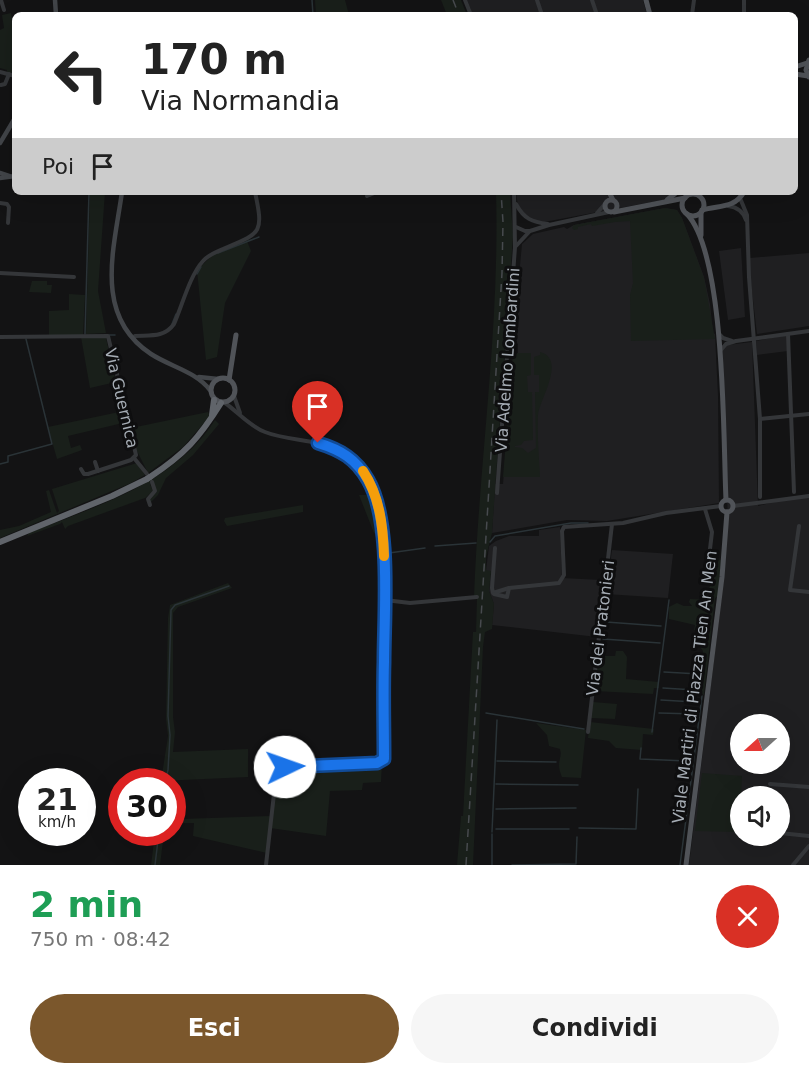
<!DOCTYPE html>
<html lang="it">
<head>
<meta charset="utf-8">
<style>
	:root { --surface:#fff; --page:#f6f6f6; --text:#222; --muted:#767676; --accent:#7b572c }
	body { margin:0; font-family:"DejaVu Sans",sans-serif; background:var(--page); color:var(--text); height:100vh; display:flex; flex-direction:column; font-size:22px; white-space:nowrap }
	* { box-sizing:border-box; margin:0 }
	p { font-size:20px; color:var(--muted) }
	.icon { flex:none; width:33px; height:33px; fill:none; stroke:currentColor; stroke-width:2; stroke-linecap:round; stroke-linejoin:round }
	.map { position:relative; height:865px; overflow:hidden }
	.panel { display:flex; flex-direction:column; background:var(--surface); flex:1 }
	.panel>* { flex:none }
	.top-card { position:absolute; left:12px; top:12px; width:786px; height:183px; border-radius:9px; box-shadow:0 6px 24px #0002; background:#fff; color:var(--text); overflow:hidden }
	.needle { width:39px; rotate:249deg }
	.fabs { position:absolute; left:730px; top:714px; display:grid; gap:12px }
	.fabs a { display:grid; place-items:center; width:60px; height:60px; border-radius:50%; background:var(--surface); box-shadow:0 6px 24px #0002; font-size:30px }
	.speed { position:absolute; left:18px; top:768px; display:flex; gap:12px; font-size:30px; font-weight:700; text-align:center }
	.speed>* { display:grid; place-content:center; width:78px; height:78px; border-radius:50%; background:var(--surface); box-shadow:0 6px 24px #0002; line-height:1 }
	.speed small { font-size:15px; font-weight:400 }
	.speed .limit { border:9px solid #d22; background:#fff; color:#111 }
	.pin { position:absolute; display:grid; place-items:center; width:51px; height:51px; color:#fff; margin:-62px -26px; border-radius:50% 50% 50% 0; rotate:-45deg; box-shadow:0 0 6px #0007 }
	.pin .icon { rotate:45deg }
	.me { position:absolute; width:66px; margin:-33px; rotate:87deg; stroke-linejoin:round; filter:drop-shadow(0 0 4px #0008) }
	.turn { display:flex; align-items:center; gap:21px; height:126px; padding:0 30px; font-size:27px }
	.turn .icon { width:78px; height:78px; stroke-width:2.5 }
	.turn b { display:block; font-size:42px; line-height:51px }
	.then { display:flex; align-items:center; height:57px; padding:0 30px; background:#0003; gap:12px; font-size:22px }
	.round { display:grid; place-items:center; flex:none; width:63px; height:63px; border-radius:32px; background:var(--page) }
	.overview { display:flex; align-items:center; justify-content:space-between; height:102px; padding:0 30px }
	h1 { font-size:36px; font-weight:800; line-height:45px; color:#1e9e55 }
	.button { display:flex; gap:12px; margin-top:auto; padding:12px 30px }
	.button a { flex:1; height:69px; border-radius:36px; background:var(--accent); color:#fff; font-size:24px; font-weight:800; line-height:69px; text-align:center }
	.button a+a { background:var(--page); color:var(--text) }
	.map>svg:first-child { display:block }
</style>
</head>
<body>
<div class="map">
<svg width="809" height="865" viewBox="0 0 809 865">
	<rect width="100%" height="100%" fill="#131314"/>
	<!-- built -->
	<g fill="#1f1f21" fill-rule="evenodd">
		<path d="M467,0H643L647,15H473Z"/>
		<path d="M516,192H675L663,200L544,222H537L526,217L518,206Z"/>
		<path d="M665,208L677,210L682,218L704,277L710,304L713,333L715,334L718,396L719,503L607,521L567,520L492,533L495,484H503L513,356L518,353V344L513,342L522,244L533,234L564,227L567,229L574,225Z"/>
		<path d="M741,248L745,317L728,320L719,251Z"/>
		<path d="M809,253V326L757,334L750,274V258Z"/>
		<path d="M787,335L788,351L757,355L756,341Z"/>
		<path d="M752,342L758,506L809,494V865H689L724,577L728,520L721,354L723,348L727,345ZM741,724H780V764H741ZM741,796H780V836H741Z"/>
		<path d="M560,527L562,578L601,580L597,637L492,625L494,604L489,591L491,571H486L489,546L496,541L509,536H539V530Z"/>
		<path d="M612,550L673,554L668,598L606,594Z"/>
	</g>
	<!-- green -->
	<g fill="#191f1a">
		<path d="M315,0H345L349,15H316Z"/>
		<path d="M441,0H461L467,15H447Z"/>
		<path d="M11,13L13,26H15V76L7,73V70L0,68V30L4,28L2,15Z"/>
		<path d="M90,192H105L98,291L106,333L86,334Z"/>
		<path d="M496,192H510L513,236L492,533L486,557V570L491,571L489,591L494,604L492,629L485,632L483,647L473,865H457L461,816H463L473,632H476L477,597H474C479,462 500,327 496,192Z"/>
		<path d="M665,208L677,210L682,218L704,278L715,339L631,341L630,295L633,283L630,221L615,222L592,226L591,224L578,227V229L574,230L572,228L574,225Z"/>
		<path d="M247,241L251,251L225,303L217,357L206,360L197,270L213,255Z"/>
		<path d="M32,281H47V285H52L51,293L29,292Z"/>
		<path d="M69,294L85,295L83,336L106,338L116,382L90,388L81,337H49V311L69,310Z"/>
		<path d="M540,352C567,359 539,400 538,415C537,435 539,457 540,477H503L513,356L518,353H531V375L527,376L528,392H532L533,440L524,441L521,445L515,446V447L522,448L528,453L536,448L535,392H539V375H534V357L540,355Z"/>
		<path d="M124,411L127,422L68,436L71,448L80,445L82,450L57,459L48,427Z"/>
		<path d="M208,412L210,416L183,447L148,473L137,451L131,428Z"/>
		<path d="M215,420L219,424L193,455L166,478L158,495L150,503V498L157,492L152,482L150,484L153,491L145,498L68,526L65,529L62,522L60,524L27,536L29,533C96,506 174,484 215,420Z"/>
		<path d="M137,463L145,475L131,483L0,538V530L19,526L51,512L46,491L49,490L57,513L59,511L52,489Z"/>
		<path d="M359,495H370C378,509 380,521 381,537L374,533Z"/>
		<path d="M303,505V512L227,526L224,521L225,518Z"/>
		<path d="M717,559L721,560L718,596L715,598L704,695L699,692V682L703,675L701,661L703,651L698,644L702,632L694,630L695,625L669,619V607L677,603L684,606H692L689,602L690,599L713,600L709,588C717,577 712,570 717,559Z"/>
		<path d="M228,583L232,588L178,607L173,613V717L175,732L173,752L248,749V777L161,781L168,736L166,719L168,618L170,605Z"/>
		<path d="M616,651H623L627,657L626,679L659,682V688H654L653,694L594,691L598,656H615Z"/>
		<path d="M593,702L617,704L615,719L591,718Z"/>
		<path d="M590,722L654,729L653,735L643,734L642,750L616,748L609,741L588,738Z"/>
		<path d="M536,723L586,730L581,778L562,777C555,761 563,759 560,749L549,746L547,735Z"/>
		<path d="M382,762L381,782L363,783L362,790L330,791L326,836L270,828L267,853L193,836L194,823H181V819L271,816L276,774L280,769Z"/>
		<path d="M702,773L742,776L739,832L695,831Z"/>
		<path d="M155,833H164L160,865H151Z"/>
	</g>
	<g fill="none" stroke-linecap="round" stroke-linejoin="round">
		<!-- stream -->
		<g stroke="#2a3337" stroke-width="1.5">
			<path d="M312,0L313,15"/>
			<path d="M218,253L259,237"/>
			<path d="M197,274L201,267"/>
			<path d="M172,324L176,314"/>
			<path d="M85,334L89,192"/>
			<path d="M109,335H115"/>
			<path d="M116,377L123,411"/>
			<path d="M0,464L8,462V456L52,444L26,339"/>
			<path d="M490,542L495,536L571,523H588"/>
			<path d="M435,546L476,543"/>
			<path d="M389,553L425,548"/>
			<path d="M606,622L661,626"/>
			<path d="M603,639L660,643"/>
			<path d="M664,672L699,674"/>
			<path d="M663,688L695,690"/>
			<path d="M661,700L695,702"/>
			<path d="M486,713L584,729"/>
			<path d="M659,713L696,714"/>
			<path d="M652,732L669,600"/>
			<path d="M641,748L640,759L687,761"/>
			<path d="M497,761L556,762"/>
			<path d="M165,782L168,770L170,735L168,716L171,610L175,605L229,586"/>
			<path d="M496,784L578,785"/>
			<path d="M496,809L576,808"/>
			<path d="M579,828L636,829L638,789"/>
			<path d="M496,829H569"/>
			<path d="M492,832L497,720"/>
			<path d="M155,865L159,832"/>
			<path d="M492,865V834"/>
			<path d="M512,865L576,864L577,837"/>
			<path d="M680,865L702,696"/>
		</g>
		<!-- street -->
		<g stroke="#343639" stroke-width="4">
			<path d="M1,0L4,10"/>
			<path d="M465,0L471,15"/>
			<path d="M537,0L542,15"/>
			<path d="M592,0L597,15"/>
			<path d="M744,0V15"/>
			<path d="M692,15L694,0"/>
			<path d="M0,72L15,76"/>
			<path d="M1,85L5,84L9,74"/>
			<path d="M367,196L377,192"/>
			<path d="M740,198L747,215L749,277L760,419V497"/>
			<path d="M0,203L7,204L9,207L8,223"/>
			<path d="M516,204C524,219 532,222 548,224"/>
			<path d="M728,206C737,207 743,211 746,220"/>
			<path d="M597,213L604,205"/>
			<path d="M516,227L525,231H530L549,225L609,212"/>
			<path d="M516,246L529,232"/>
			<path d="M0,273L74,277"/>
			<path d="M718,333L723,338L732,341"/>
			<path d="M788,334L794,492"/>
			<path d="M135,336C150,335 164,338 174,324C182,306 190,275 203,261C208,255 216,252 223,249C261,233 264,234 255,192"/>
			<path d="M0,337L108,336L136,455L131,460L88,474H84L81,469"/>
			<path d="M720,351L726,344L736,341L809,331"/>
			<path d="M234,396L240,413"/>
			<path d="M225,403C238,412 249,426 265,432C290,442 321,438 343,453C362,465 375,487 380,509C388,548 385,596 384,636C383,677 384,718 384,759L377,763L285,767L279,770L276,776L266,865"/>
			<path d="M760,419L809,414"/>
			<path d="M134,458L147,474"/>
			<path d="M95,462L98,471"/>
			<path d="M497,493L515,247L514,192"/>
			<path d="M150,505L148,499L155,491L152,482"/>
			<path d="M733,506L809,496"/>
			<path d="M705,509L712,532L706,583"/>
			<path d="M799,526L790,590L809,592"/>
			<path d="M495,548L492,588L493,593L509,588L559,583L564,575L562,531L564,527L623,523L666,513L721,506"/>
			<path d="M494,594L507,597L509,588"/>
			<path d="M385,600L410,603L477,597"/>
			<path d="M588,732L612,524"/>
			<path d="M770,784L809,787"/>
			<path d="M780,833L809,836"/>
			<path d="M767,838V836"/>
			<path d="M793,865L809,846"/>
		</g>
		<!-- secondary -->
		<g stroke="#424549" stroke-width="4.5">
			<path d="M55,0L56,15"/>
			<path d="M0,143L15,118"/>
			<path d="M0,173L9,176"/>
			<path d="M0,178L15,176"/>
			<path d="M122,192C114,249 93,316 151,354C171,367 195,371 210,390"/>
			<path d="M199,377L218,379"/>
		</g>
		<!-- primary -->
		<g stroke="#505358" stroke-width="5">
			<path d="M646,0L650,15"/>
			<path d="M809,60L806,70L809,77"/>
			<path d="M795,67L807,63"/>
			<path d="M795,74L808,76"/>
			<path d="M609,192L613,200"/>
			<circle cx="693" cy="205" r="11"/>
			<circle cx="611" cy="206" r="6"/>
			<path d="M667,200L677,192"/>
			<path d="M702,210C719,205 734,209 744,192"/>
			<path d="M614,212L685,198"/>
			<path d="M701,212V235"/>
			<path d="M687,214C726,256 723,439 726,500"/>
			<circle cx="223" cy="390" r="12"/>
			<path d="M229,380L236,335"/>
			<circle cx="727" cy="506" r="6"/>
			<path d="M686,865L722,577L727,512"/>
		</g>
		<!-- highway -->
		<g stroke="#60646a" stroke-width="6">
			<path d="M212,415L214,400"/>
			<path d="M150,477C185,454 199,438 221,403"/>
			<path d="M0,542L112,496L147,479"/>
		</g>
		<!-- rail -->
		<g stroke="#474a4e" stroke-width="1.5" stroke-dasharray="8 6" stroke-linecap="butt">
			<path d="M453,0L459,15"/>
			<path d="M466,865L502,273L503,222L501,192"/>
		</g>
		<!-- highway-bridge -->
		<path stroke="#60646a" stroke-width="6" d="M147,479L150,477"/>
	</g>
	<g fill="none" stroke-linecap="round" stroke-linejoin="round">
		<!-- route casing -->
		<g stroke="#114b97" stroke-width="15">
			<path id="route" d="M285,767L377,763L384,759C384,726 383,694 384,662C384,613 392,521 368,480C356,459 341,450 318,443"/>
		</g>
		<!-- route -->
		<use href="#route" stroke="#1a73e8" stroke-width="10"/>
		<!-- slow -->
		<path stroke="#f59e0b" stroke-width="10" d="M363,471C380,497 383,526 384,556"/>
	</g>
	<g text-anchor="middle" stroke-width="6" stroke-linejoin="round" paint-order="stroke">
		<!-- street labels -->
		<g font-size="16" fill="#a5acb4" stroke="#0e0e0f">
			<text transform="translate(507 360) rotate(-86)" y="6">Via Adelmo Lombardini</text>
			<text transform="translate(122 398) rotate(77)" y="6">Via Guernica</text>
			<text transform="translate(600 628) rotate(-83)" y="6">Via dei Pratonieri</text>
			<text transform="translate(694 687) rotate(-83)" y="6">Viale Martiri di Piazza Tien An Men</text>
		</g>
	</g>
</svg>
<div class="fabs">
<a><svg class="needle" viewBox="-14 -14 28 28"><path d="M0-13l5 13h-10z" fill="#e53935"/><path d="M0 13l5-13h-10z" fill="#767676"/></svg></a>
<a><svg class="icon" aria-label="sound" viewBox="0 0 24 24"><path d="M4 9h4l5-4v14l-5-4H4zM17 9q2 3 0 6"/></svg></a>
</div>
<div class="speed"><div>21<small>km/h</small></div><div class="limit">30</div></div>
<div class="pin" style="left:318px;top:443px;background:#d93025"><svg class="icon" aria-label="arrive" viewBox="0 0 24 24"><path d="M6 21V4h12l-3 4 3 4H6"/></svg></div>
<svg class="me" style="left:285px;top:767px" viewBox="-20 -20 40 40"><circle r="19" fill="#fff"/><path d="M0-13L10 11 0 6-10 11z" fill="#1a73e8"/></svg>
<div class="top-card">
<div class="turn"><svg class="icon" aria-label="left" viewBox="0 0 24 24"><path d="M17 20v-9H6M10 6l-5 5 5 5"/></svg><div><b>170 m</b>Via Normandia</div></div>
<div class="then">Poi<svg class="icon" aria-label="arrive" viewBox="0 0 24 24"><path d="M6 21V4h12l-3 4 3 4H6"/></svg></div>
</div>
</div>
<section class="panel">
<div class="overview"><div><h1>2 min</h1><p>750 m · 08:42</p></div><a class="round" style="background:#d93025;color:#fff"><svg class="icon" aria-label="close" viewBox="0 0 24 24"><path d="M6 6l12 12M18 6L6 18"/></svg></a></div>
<div class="button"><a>Esci</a><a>Condividi</a></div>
</section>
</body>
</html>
